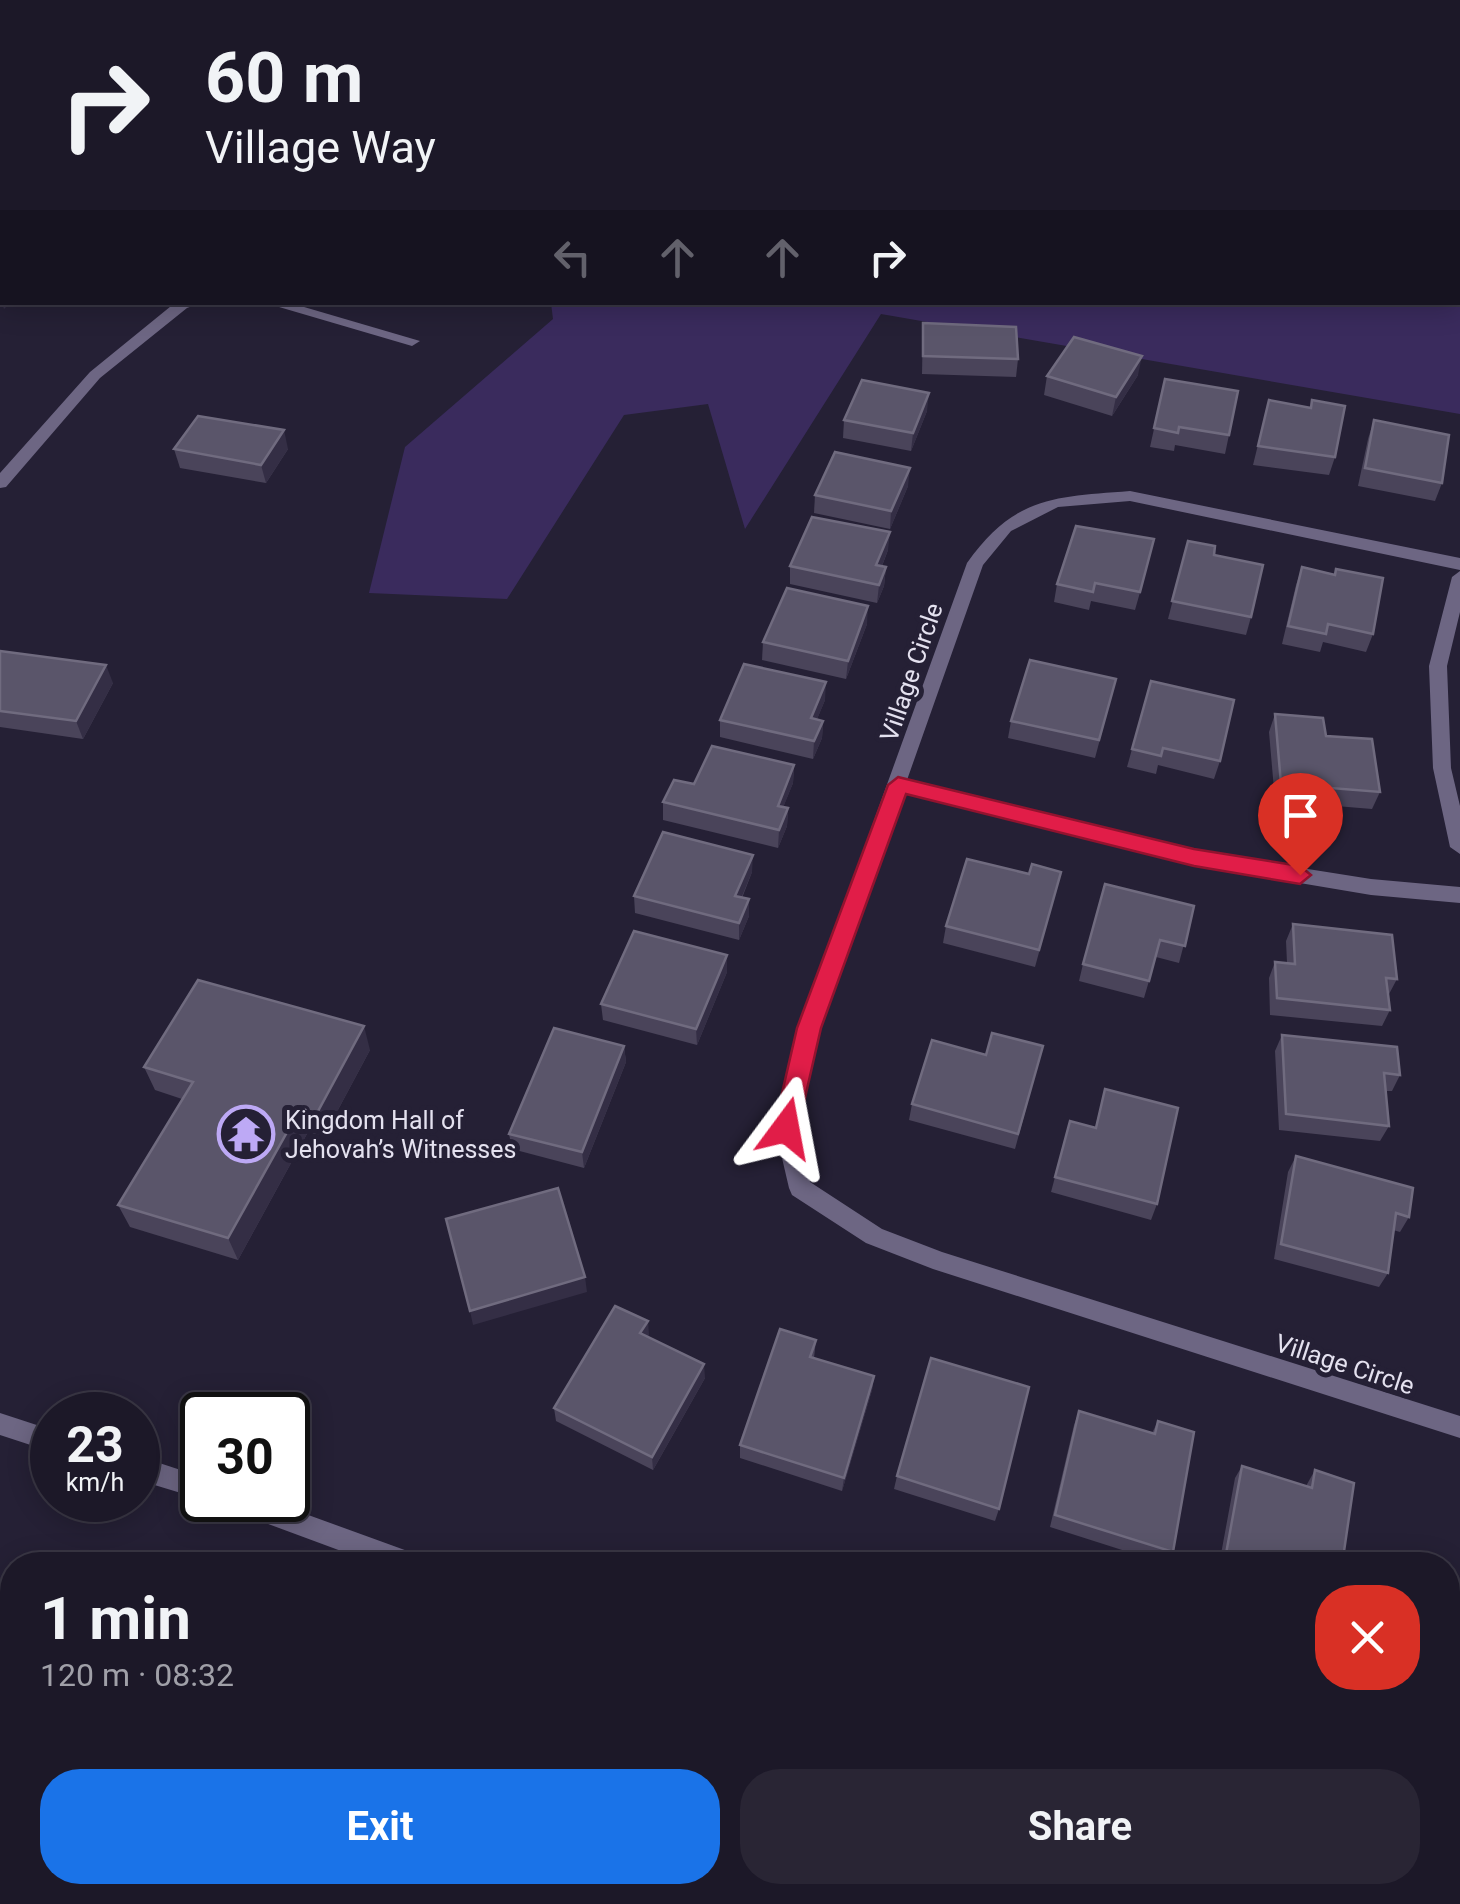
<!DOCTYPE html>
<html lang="en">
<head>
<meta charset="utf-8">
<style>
	:root { --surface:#1c1828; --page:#292534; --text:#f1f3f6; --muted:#a0a0a8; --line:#3a3745; --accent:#1a73e8 }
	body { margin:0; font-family:Roboto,sans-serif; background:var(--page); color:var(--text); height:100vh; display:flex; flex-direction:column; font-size:38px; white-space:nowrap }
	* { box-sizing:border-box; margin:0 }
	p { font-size:32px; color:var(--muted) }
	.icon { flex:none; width:55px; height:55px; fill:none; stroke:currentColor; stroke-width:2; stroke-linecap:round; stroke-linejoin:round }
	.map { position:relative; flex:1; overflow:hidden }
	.sheet { position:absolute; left:0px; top:1552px; width:1460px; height:352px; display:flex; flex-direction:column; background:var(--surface); border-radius:40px 40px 0 0; box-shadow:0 5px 25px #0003,0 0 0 2px var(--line) }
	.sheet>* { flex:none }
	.hud { position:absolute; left:0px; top:0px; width:1460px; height:305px; box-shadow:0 5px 25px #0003,0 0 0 2px var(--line); background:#1c1828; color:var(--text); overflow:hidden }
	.speed { position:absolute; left:30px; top:1392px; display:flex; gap:20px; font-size:50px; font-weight:700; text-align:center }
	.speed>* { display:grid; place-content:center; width:130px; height:130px; border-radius:50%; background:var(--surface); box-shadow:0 5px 25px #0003,0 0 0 2px var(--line); line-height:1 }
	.speed small { font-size:25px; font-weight:400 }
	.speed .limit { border:5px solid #111; border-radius:15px; background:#fff; color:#111 }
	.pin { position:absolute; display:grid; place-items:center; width:85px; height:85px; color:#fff; margin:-102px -42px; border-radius:50% 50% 50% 0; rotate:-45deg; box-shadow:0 0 10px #0007 }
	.pin .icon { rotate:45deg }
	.me { position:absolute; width:110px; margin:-55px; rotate:13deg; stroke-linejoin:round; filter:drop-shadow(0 0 8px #0008) }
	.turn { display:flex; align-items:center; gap:35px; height:210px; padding:0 40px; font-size:45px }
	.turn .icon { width:130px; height:130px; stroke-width:2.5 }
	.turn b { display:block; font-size:70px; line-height:85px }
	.lanes { display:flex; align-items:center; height:95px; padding:0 40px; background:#0003; justify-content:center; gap:50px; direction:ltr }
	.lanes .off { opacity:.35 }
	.round { display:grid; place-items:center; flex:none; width:105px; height:105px; border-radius:40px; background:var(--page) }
	.headline { display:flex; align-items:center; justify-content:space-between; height:170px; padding:0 40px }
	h1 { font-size:60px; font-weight:700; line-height:75px }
	.cta { display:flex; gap:20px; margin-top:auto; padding:20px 40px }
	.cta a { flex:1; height:115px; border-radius:40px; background:var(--accent); color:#fff; font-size:40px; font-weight:700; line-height:115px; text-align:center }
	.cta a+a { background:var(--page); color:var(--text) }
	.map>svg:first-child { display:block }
</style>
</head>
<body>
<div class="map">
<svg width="1460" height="1904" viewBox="0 0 1460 1904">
	<rect width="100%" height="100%" fill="#252035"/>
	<!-- green -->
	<g fill="#3a2b5d">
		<path d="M504,0H1460V414L881,314L745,529L708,404L624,415L507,599L369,593L405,447L553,319L551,303L1458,302V2H491Z"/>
		<path d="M215,1893V1892L678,1893L674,1904H210Z"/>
	</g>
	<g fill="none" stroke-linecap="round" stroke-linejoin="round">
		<!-- minor -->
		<g fill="#6d6683" fill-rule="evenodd">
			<path d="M176,302H203L187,308L100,378L6,487L0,488V473L90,372Z"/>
			<path d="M262,302H287L420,341L412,346Z"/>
			<path d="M1130,491L1460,558V570L1130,501L1058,507L1011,531L983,565L907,780L1194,851L1371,879L1460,887V903L1371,895L1194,865L902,793L819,1028L797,1128L810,1182L882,1229L942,1252L1460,1416V1438L933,1269L866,1243L792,1195L789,1188L775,1128L799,1028L967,563C1014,496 1055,497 1130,491Z"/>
			<path d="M1460,571V612L1447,666L1451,768L1460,806V854L1450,847L1433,768L1429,666L1452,577Z"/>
			<path d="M0,1413L52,1430V1452L0,1435Z"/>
			<path d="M138,1456L202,1477L204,1500L138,1480Z"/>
			<path d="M1460,1764V1886L1458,1892L1448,1896L1440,1892H1448V1775L1451,1768Z"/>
		</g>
		<!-- tertiary -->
		<g fill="#6d6683" fill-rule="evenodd">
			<path d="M222,1500H267L413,1553L422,1556L426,1565H379L225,1508Z"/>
			<path d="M1041,1892H1072L1077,1904H1047Z"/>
			<path d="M1304,1892H1356L1364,1904H1314L1308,1902Z"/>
		</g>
		<!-- motorway -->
		<rect fill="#d2c8f4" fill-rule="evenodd" x="0" y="30" width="2" height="12"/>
	</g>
	<!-- wall -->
	<g fill="#4a445a">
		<path d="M2,138V176L0,175V140Z"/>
		<path d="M923,323L1018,359L1016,377L922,374Z"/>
		<path d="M1138,375L1112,416L1044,395L1047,376Z"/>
		<path d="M1165,379L1229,435L1225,454L1175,445L1174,451L1150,447Z"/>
		<path d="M1269,400L1310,408L1312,400L1335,457L1329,475L1253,465Z"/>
		<path d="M927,411L911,451L843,438L844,420Z"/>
		<path d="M1374,420L1442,483L1435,501L1358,486L1368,439Z"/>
		<path d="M174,449H288L266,483L180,468Z"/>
		<path d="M908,486L890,529L814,513L815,495Z"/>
		<path d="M1188,541L1214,555L1251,617L1246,635L1168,619Z"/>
		<path d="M888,550L882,566L886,567L884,586L877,603L790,584V566Z"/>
		<path d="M1150,557L1135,610L1091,601L1089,610L1054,602L1057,584Z"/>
		<path d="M1302,567L1334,574L1336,569L1373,634L1366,652L1323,642L1320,652L1282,644L1296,585Z"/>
		<path d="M867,624L846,679L762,660L763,642Z"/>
		<path d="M0,651L113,683L83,739L0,727Z"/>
		<path d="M1116,679L1095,758L1008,738L1011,721Z"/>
		<path d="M1151,681L1220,761L1214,779L1158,765L1156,774L1127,767Z"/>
		<path d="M825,700L817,719L823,721L822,738L813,759L720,737V720Z"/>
		<path d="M1275,714L1326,736L1380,792L1372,809L1275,801L1269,732Z"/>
		<path d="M794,765L793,783L783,807L788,808L787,826L778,848L663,820V802L694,784Z"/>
		<path d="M752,872L742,898L749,916L739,940L635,913L634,896Z"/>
		<path d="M1061,872L1035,967L943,943L946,926L1029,874Z"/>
		<path d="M1194,906L1179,963L1156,957L1144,998L1079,981L1083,964Z"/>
		<path d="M1293,924L1397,979L1388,996L1390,1010L1382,1026L1270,1015L1269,978L1275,962L1287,963L1286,941Z"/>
		<path d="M727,972L697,1045L603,1020L601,1004Z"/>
		<path d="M1282,1035L1400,1075L1392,1091H1385L1389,1126L1380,1141L1279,1130L1275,1051Z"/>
		<path d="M624,1046L626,1062L584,1168L512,1149L509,1134Z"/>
		<path d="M1043,1046L1015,1149L909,1120L912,1104L986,1055Z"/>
		<path d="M370,1050L324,1136L308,1132L238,1260L130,1227L118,1205L182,1099L155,1090L144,1067Z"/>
		<path d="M1105,1089L1157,1204L1151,1220L1051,1192L1070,1121L1095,1128Z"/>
		<path d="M1296,1156L1409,1217L1400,1232L1393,1230L1388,1273L1379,1287L1274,1259L1288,1172Z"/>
		<path d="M648,1321V1337L705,1378L653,1470L556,1421L554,1408Z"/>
		<path d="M816,1340L814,1358L874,1376L872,1390L842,1491L740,1458V1445Z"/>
		<path d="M1079,1411L1152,1433L1158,1421L1173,1552L1166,1564L1050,1527L1074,1425Z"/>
		<path d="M1242,1466L1306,1486L1315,1470L1342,1565H1219L1235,1478Z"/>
		<path d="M897,1476L999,1509L995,1521L894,1489Z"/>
		<path d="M0,1706L12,1710V1834L0,1829Z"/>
	</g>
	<!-- shaded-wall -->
	<g fill="#342e45">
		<path d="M2,286V302H11L4,309L0,296V288Z"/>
		<path d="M1142,356L1138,375L1112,416L1116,397Z"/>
		<path d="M929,393L927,411L911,451L913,433Z"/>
		<path d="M284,430L288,449L266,483L261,465Z"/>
		<path d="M910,468L908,486L890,529L891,511Z"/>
		<path d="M890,532L888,550L875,583L876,565Z"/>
		<path d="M886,567L884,586L877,603L879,585Z"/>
		<path d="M868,606L867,624L846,679L848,661Z"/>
		<path d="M106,665L113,683L83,739L76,721Z"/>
		<path d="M826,682L825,700L810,736L811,718Z"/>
		<path d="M823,721L822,738L813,759L814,741Z"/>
		<path d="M794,765L793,783L777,823L778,806Z"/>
		<path d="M788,808L787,826L778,848L779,830Z"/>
		<path d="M753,855L752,872L735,913V896Z"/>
		<path d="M749,899V916L739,940V923Z"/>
		<path d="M727,955V972L697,1045L696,1029Z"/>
		<path d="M364,1026L370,1050L324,1136L317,1113Z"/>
		<path d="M624,1046L626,1062L584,1168L582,1152Z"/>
		<path d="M300,1109L308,1132L238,1260L228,1238Z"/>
		<path d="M585,1277L587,1292L473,1325L470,1311Z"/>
		<path d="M648,1321L649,1335L642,1347L640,1333Z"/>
		<path d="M704,1364L705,1378L653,1470L652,1457Z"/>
		<path d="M874,1376L872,1390L842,1491L844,1478Z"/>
	</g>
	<!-- building -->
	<g fill="#5a556a" stroke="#706b7f" stroke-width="2.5">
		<path d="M0,263L2,264V286L0,288Z"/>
		<path d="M923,323L1016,327L1018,359L923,356Z"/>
		<path d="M1074,337L1142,356L1116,397L1047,376Z"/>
		<path d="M1165,379L1238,391L1229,435L1179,427L1178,433L1154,428Z"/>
		<path d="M862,380L929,393L913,433L844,420Z"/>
		<path d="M1269,400L1311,408L1312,400L1345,406L1335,457L1258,446Z"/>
		<path d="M198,416L284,430L261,465L174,449Z"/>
		<path d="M1374,420L1449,435L1442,483L1365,468Z"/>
		<path d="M835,452L910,468L891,511L815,495Z"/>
		<path d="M812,517L890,532L876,565L886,567L879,585L790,566Z"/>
		<path d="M1076,526L1154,539L1140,592L1095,583L1093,592L1057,584Z"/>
		<path d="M1188,541L1215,546L1214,555L1263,565L1251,617L1172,601Z"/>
		<path d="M1302,567L1335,575L1336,569L1383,578L1373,634L1328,624L1326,634L1288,626Z"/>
		<path d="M787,588L868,606L848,661L763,642Z"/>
		<path d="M0,651L106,665L76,721L0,711Z"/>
		<path d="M1030,660L1116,679L1099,740L1011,721Z"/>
		<path d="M744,664L826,682L811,718L823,721L814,741L720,720Z"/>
		<path d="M1151,681L1234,700L1220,761L1163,748L1161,756L1132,749Z"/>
		<path d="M1275,714L1323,718L1326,736L1372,739L1380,792L1281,784Z"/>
		<path d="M712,746L794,765L778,806L788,808L779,830L663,802L674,780L694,784Z"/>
		<path d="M663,832L753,855L735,896L749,899L739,923L634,896Z"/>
		<path d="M967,859L1029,874L1032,864L1061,872L1039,950L946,926Z"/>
		<path d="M1105,884L1194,906L1185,946L1160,940L1149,981L1083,964Z"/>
		<path d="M1293,924L1392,935L1397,979L1386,978L1390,1010L1277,998L1275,962L1295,964Z"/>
		<path d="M634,931L727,955L696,1029L601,1004Z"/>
		<path d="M198,980L364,1026L317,1113L300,1109L228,1238L118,1205L193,1082L144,1067Z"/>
		<path d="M554,1028L624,1046L582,1152L509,1134Z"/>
		<path d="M992,1033L1043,1046L1018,1134L912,1104L932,1040L986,1055Z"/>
		<path d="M1282,1035L1397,1047L1400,1075L1384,1073L1389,1126L1286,1114Z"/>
		<path d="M1105,1089L1178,1108L1157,1204L1055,1177L1070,1121L1096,1128Z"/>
		<path d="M1296,1156L1413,1188L1409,1217L1396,1213L1388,1273L1281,1244Z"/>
		<path d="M558,1188L585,1277L470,1311L446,1219Z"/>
		<path d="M615,1306L648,1321L640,1333L704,1364L652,1457L554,1408Z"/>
		<path d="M780,1329L816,1340L810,1357L874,1376L844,1478L740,1445Z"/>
		<path d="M931,1358L1029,1387L999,1509L897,1476Z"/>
		<path d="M1079,1411L1155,1434L1158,1421L1194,1432L1173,1552L1055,1515Z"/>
		<path d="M1242,1466L1312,1488L1315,1470L1354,1483L1342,1565H1224Z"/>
		<path d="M0,1706L12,1710V1830L0,1825Z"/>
	</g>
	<!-- route -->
	<path fill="#e11d48" stroke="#92132f" stroke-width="2.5" d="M898,777L1194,849L1300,866L1311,875L1300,884L1194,866L906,794L821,1028L798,1128L786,1138L774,1128L797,1028L888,785Z"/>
	<!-- icons -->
	<defs>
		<g id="temple-ring" transform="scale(2.875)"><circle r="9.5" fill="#252035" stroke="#bda9f5" stroke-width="1.5"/><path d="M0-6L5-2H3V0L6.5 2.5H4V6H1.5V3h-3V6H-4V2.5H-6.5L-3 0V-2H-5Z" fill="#bda9f5"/></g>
	</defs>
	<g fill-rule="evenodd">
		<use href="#temple-ring" x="246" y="1134"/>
	</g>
	<g text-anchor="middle" stroke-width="10" stroke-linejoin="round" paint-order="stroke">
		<!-- street labels -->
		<g font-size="25" fill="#e4e1ef" stroke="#252035">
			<text transform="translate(911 672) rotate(-71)" y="9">Village Circle</text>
			<text transform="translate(1345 1364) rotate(18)" y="9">Village Circle</text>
		</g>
		<!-- poi labels -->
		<g font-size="25" fill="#e4e1ef" stroke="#252035" text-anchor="start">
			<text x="285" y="1129">Kingdom Hall of<tspan x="285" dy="29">Jehovah’s Witnesses</tspan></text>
		</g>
	</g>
</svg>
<div class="speed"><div>23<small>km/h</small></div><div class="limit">30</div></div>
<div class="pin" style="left:1300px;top:875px;background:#d93025"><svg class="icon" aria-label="arrive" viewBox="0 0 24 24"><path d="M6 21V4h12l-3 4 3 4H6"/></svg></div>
<svg class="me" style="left:786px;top:1128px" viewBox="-20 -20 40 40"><path d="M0-17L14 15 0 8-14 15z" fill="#e11d48" stroke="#fff" stroke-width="4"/></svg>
<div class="hud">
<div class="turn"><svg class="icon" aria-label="right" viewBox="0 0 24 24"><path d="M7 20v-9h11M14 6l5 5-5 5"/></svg><div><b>60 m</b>Village Way</div></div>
<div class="lanes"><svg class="icon off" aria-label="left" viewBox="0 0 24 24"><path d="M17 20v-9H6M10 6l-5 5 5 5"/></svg><svg class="icon off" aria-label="ahead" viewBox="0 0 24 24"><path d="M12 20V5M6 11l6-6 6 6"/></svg><svg class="icon off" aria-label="ahead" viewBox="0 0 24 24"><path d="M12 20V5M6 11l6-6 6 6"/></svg><svg class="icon" aria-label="right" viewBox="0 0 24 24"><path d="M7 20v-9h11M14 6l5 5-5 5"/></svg></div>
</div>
<section class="sheet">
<div class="headline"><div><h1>1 min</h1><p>120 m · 08:32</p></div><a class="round" style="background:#d93025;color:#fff"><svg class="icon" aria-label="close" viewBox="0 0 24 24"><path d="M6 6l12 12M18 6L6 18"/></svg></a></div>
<div class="cta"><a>Exit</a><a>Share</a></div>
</section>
</div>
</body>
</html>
